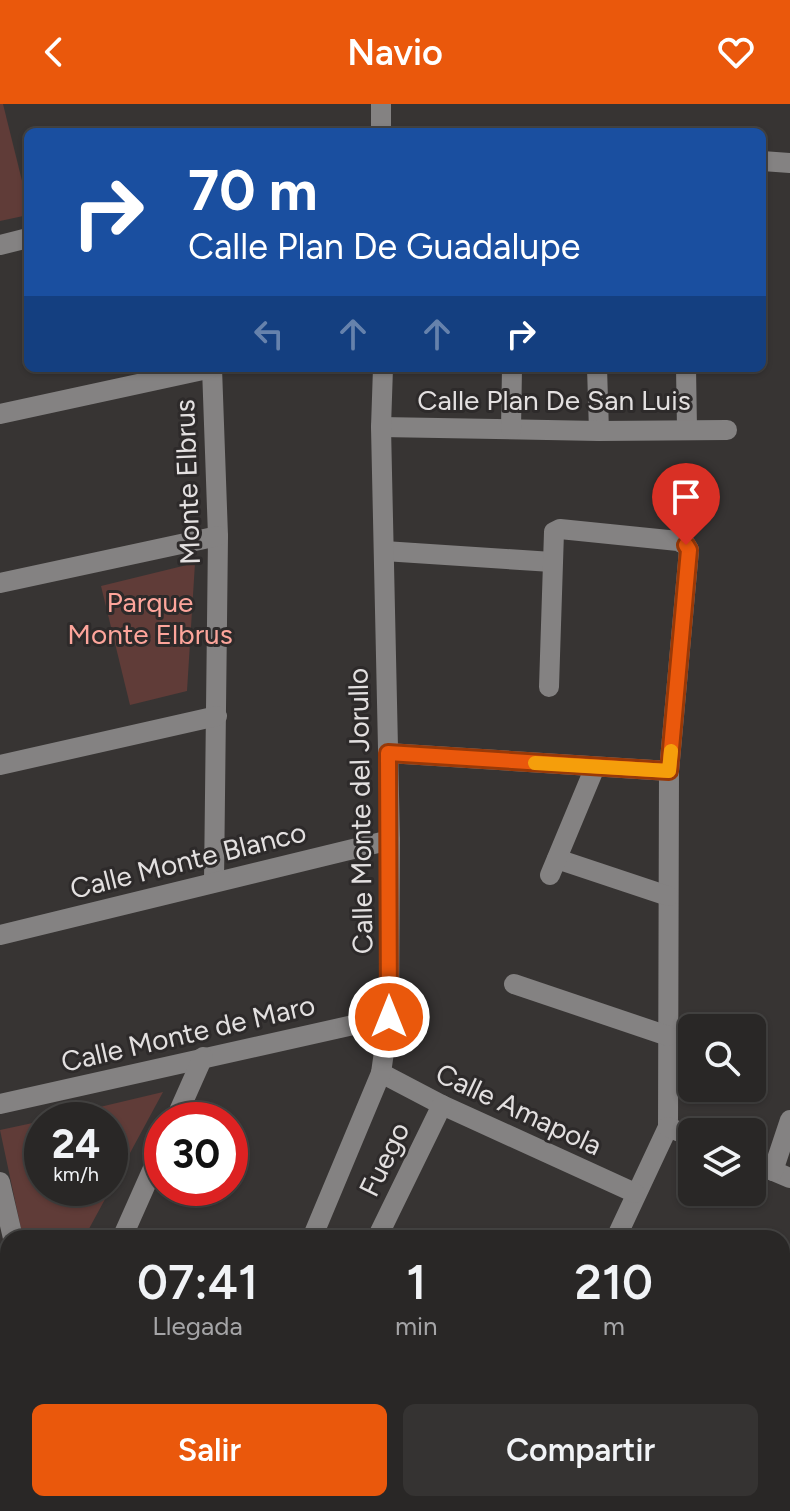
<!DOCTYPE html>
<html lang="es">
<head>
<meta charset="utf-8">
<style>
	:root { --surface:#292726; --page:#353332; --text:#f1f3f6; --muted:#a5a5a7; --line:#454443; --accent:#ea580c }
	body { margin:0; font-family:Figtree,sans-serif; background:var(--page); color:var(--text); height:100vh; display:flex; flex-direction:column; font-size:30px; white-space:nowrap }
	* { box-sizing:border-box; margin:0 }
	p { font-size:26px; color:var(--muted) }
	.icon { flex:none; width:44px; height:44px; fill:none; stroke:currentColor; stroke-width:2; stroke-linecap:round; stroke-linejoin:round }
	.map { position:relative; flex:1; overflow:hidden }
	.drawer { position:absolute; left:0px; top:1126px; width:790px; height:282px; display:flex; flex-direction:column; background:var(--surface); border-radius:24px 24px 0 0; box-shadow:0 2px 6px #0004,0 0 0 2px var(--line) }
	.drawer>* { flex:none }
	.top-card { position:absolute; left:24px; top:24px; width:742px; height:244px; border-radius:12px; box-shadow:0 2px 6px #0004,0 0 0 2px var(--line); background:#1a4fa0; color:#fff; overflow:hidden }
	.tools { position:absolute; left:678px; top:910px; display:grid; gap:16px }
	.tools a { display:grid; place-items:center; width:88px; height:88px; border-radius:12px; background:var(--surface); box-shadow:0 2px 6px #0004,0 0 0 2px var(--line); font-size:40px }
	.speed { position:absolute; left:24px; top:998px; display:flex; gap:16px; font-size:40px; font-weight:700; text-align:center }
	.speed>* { display:grid; place-content:center; width:104px; height:104px; border-radius:50%; background:var(--surface); box-shadow:0 2px 6px #0004,0 0 0 2px var(--line); line-height:1 }
	.speed small { font-size:20px; font-weight:400 }
	.speed .limit { border:12px solid #d22; background:#fff; color:#111 }
	.pin { position:absolute; display:grid; place-items:center; width:68px; height:68px; color:#fff; margin:-82px -34px; border-radius:50% 50% 50% 0; rotate:-45deg; box-shadow:0 0 8px #0007 }
	.pin .icon { rotate:45deg }
	.me { position:absolute; width:88px; margin:-44px; rotate:0deg; stroke-linejoin:round; filter:drop-shadow(0 0 6px #0008) }
	.turn { display:flex; align-items:center; gap:28px; height:168px; padding:0 32px; font-size:36px }
	.turn .icon { width:104px; height:104px; stroke-width:2.5 }
	.turn b { display:block; font-size:56px; line-height:68px }
	.lanes { display:flex; align-items:center; height:76px; padding:0 32px; background:#0003; justify-content:center; gap:40px; direction:ltr }
	.lanes .off { opacity:.35 }
	.eta { display:flex; justify-content:space-evenly; align-items:center; height:136px; text-align:center }
	.eta b { font-size:48px; font-weight:600; line-height:56px }
	.action { display:flex; gap:16px; margin-top:auto; padding:16px 32px }
	.action a { flex:1; height:92px; border-radius:12px; background:var(--accent); color:#fff; font-size:32px; font-weight:600; line-height:92px; text-align:center }
	.action a+a { background:var(--page); color:var(--text) }
	header { display:flex; justify-content:space-between; align-items:center; height:104px; padding:0 32px; background:var(--accent); color:#fff; font-size:36px; font-weight:600 }
	.map>svg:first-child { display:block }
</style>
</head>
<body>
<header><svg class="icon" aria-label="back" viewBox="0 0 24 24"><path d="M15 5l-7 7 7 7"/></svg>Navio<svg class="icon" aria-label="heart" viewBox="0 0 24 24"><path d="M12 20l-8-8c-3-5 5-10 8-4 3-6 11-1 8 4z"/></svg></header>
<div class="map">
<svg width="790" height="1407" viewBox="0 0 790 1407">
	<rect width="100%" height="100%" fill="#373433"/>
	<!-- green -->
	<g fill="#603c38">
		<path d="M0,0H3L28,101V111L0,117Z"/>
		<path d="M195,459L187,587L130,601L101,482Z"/>
		<path d="M163,988L84,1134H23L0,1026L42,1017V1084H110V1016H45Z"/>
	</g>
	<g fill="none" stroke-linecap="round" stroke-linejoin="round">
		<!-- minor -->
		<g stroke="#848282" stroke-width="20">
			<path d="M381,28V0"/>
			<path d="M762,57L790,59"/>
			<path d="M0,141L28,134"/>
			<path d="M212,264L218,432L214,778"/>
			<path d="M597,264L599,327"/>
			<path d="M686,264L687,325"/>
			<path d="M0,310L212,264"/>
			<path d="M381,323L599,327L727,326"/>
			<path d="M511,325L512,264"/>
			<path d="M384,447L552,458"/>
			<path d="M0,479L218,432"/>
			<path d="M549,583L554,428L560,425L678,437L686,441L689,446L669,667L668,1023L616,1134"/>
			<path d="M388,649L669,667"/>
			<path d="M0,661L217,612"/>
			<path d="M557,755L668,792"/>
			<path d="M550,771L595,663"/>
			<path d="M0,831L390,736"/>
			<path d="M514,880L668,932"/>
			<path d="M381,969L442,1001L635,1089"/>
			<path d="M0,1000L389,913"/>
			<path d="M175,1016L203,953"/>
			<path d="M668,1023L692,1033"/>
			<path d="M752,1058L790,1074"/>
			<path d="M773,1067L790,1016"/>
			<path d="M0,1078L13,1134"/>
			<path d="M122,1134L162,1044"/>
			<path d="M312,1134L381,969L389,913L390,736L381,323L383,264"/>
			<path d="M377,1134L442,1001"/>
			<path d="M782,1219L790,1222"/>
			<path d="M782,1362L790,1366"/>
			<path d="M402,1400L416,1407"/>
			<path d="M515,1400L530,1407"/>
			<path d="M3,1407L8,1396"/>
			<path d="M194,1407L197,1400"/>
			<path d="M251,1407L254,1400"/>
			<path d="M496,1407L499,1400"/>
		</g>
	</g>
	<g fill="none" stroke-linecap="round" stroke-linejoin="round">
		<!-- route casing -->
		<g stroke="#983908" stroke-width="20">
			<path id="route" d="M389,913L388,649L669,667L689,446L686,441"/>
		</g>
		<!-- route -->
		<use href="#route" stroke="#ea580c" stroke-width="14"/>
		<!-- slow -->
		<path stroke="#f59e0b" stroke-width="14" d="M535,659L669,667L671,647"/>
	</g>
	<g text-anchor="middle" stroke-width="6" stroke-linejoin="round" paint-order="stroke">
		<!-- street labels -->
		<g font-size="28" fill="#e3e0e0" stroke="#2d2a2a">
			<text x="554" y="306">Calle Plan De San Luis</text>
			<text transform="translate(187 378) rotate(-92)" y="10">Monte Elbrus</text>
			<text transform="translate(360 707) rotate(-91)" y="10">Calle Monte del Jorullo</text>
			<text transform="translate(188 756) rotate(-14)" y="10">Calle Monte Blanco</text>
			<text transform="translate(188 929) rotate(-13)" y="10">Calle Monte de Maro</text>
			<text transform="translate(519 1005) rotate(25)" y="10">Calle Amapola</text>
			<text transform="translate(384 1055) rotate(-64)" y="10">Fuego</text>
		</g>
		<!-- park labels -->
		<g font-size="28" fill="#fda59b" stroke="#2d2a2a">
			<text x="150" y="508">Parque<tspan x="150" dy="32">Monte Elbrus</tspan></text>
		</g>
	</g>
</svg>
<div class="tools">
<a><svg class="icon" aria-label="search" viewBox="0 0 24 24"><circle cx="10" cy="10" r="6"/><path d="M15 15l6 6"/></svg></a>
<a><svg class="icon" aria-label="layers" viewBox="0 0 24 24"><path d="M12 4l9 5-9 5-9-5zM3 14l9 5 9-5"/></svg></a>
</div>
<div class="speed"><div>24<small>km/h</small></div><div class="limit">30</div></div>
<div class="pin" style="left:686px;top:441px;background:#d93025"><svg class="icon" aria-label="arrive" viewBox="0 0 24 24"><path d="M6 21V4h12l-3 4 3 4H6"/></svg></div>
<svg class="me" style="left:389px;top:913px" viewBox="-20 -20 40 40"><circle r="17" fill="#ea580c" stroke="#fff" stroke-width="3"/><path d="M0-11L8 9 0 5-8 9z" fill="#fff"/></svg>
<div class="top-card">
<div class="turn"><svg class="icon" aria-label="right" viewBox="0 0 24 24"><path d="M7 20v-9h11M14 6l5 5-5 5"/></svg><div><b>70 m</b>Calle Plan De Guadalupe</div></div>
<div class="lanes"><svg class="icon off" aria-label="left" viewBox="0 0 24 24"><path d="M17 20v-9H6M10 6l-5 5 5 5"/></svg><svg class="icon off" aria-label="ahead" viewBox="0 0 24 24"><path d="M12 20V5M6 11l6-6 6 6"/></svg><svg class="icon off" aria-label="ahead" viewBox="0 0 24 24"><path d="M12 20V5M6 11l6-6 6 6"/></svg><svg class="icon" aria-label="right" viewBox="0 0 24 24"><path d="M7 20v-9h11M14 6l5 5-5 5"/></svg></div>
</div>
<section class="drawer">
<div class="eta">
<div><b>07:41</b><p>Llegada</p></div>
<div><b>1</b><p>min</p></div>
<div><b>210</b><p>m</p></div>
</div>
<div class="action"><a>Salir</a><a>Compartir</a></div>
</section>
</div>
</body>
</html>
